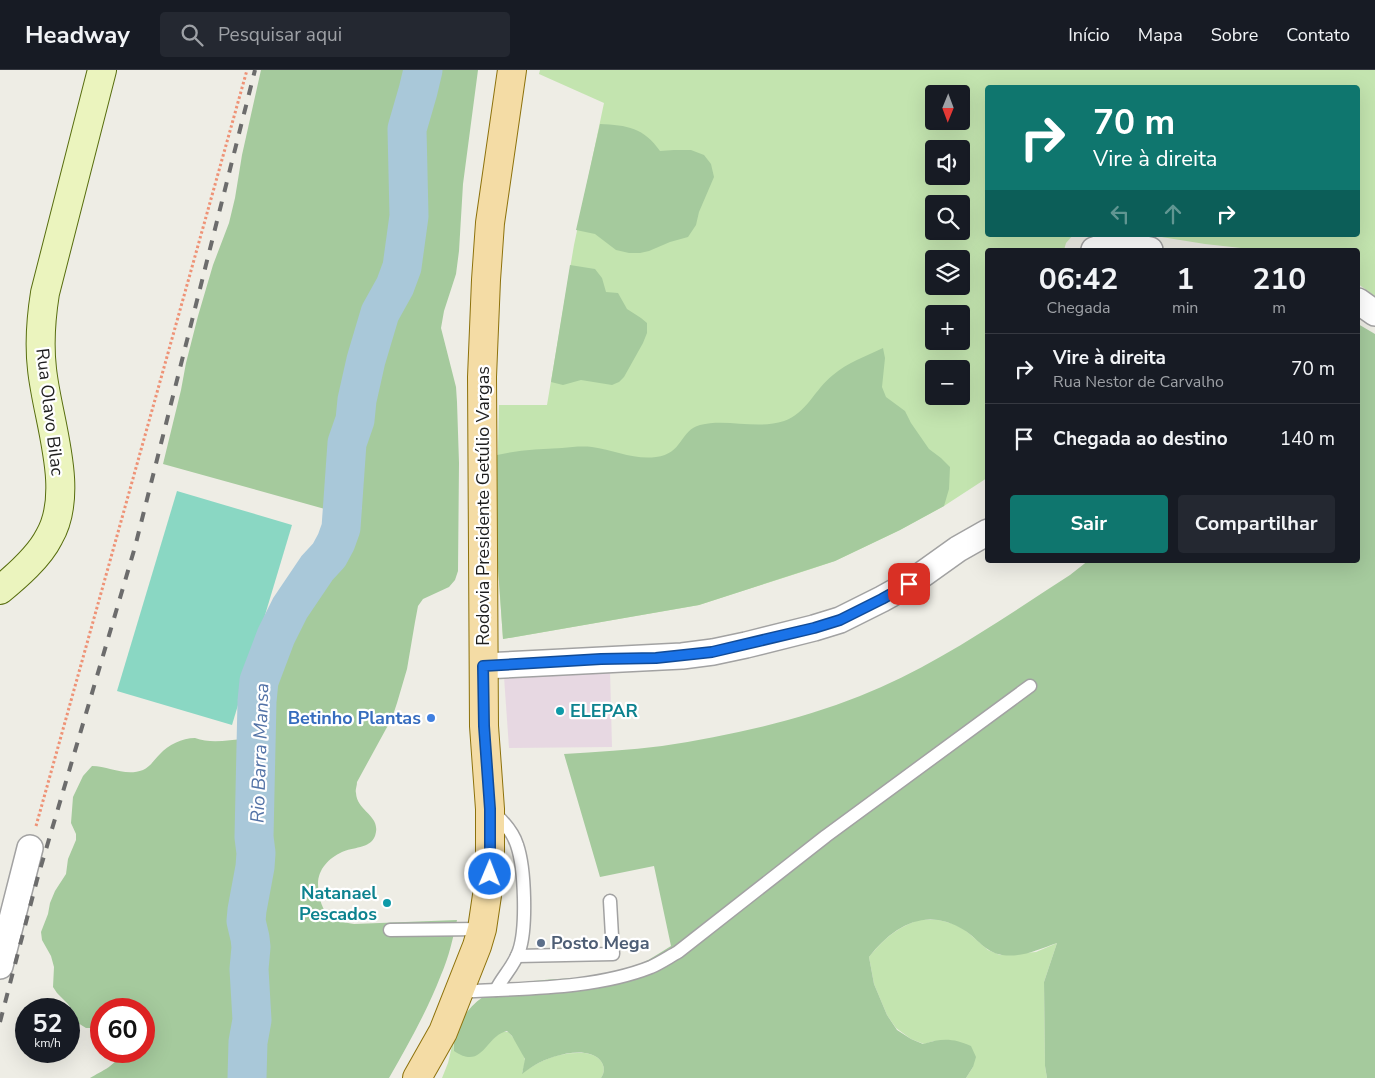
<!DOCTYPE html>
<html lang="pt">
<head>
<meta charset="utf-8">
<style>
	:root { --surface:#171b24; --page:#242831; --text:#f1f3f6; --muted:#9ea1a6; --line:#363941; --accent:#0f766e }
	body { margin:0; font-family:"Nunito Sans",sans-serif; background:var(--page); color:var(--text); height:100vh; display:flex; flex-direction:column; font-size:19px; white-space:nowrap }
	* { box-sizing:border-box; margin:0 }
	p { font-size:16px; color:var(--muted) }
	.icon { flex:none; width:28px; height:28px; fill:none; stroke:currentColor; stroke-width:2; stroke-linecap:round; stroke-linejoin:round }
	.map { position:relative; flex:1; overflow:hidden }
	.details { position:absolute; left:985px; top:178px; width:375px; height:315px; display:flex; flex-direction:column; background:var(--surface); border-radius:5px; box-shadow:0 5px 20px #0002 }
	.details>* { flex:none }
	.guide { position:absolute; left:985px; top:15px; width:375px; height:152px; border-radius:5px; box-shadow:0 5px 20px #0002; background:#0f766e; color:#fff; overflow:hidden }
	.needle { width:32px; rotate:181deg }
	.tools { position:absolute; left:925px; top:15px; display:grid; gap:10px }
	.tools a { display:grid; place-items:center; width:45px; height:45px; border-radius:5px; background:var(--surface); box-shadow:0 5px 20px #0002; font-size:25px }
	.speed { position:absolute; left:15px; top:928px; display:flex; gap:10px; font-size:25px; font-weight:700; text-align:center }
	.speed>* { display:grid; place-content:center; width:65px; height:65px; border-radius:50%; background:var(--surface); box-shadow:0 5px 20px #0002; line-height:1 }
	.speed small { font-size:12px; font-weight:400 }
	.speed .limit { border:8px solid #d22; background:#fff; color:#111 }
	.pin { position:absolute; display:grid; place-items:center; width:42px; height:42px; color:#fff; margin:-21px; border-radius:10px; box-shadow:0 2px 8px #0006 }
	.me { position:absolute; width:55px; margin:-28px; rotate:1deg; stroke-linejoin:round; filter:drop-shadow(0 0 4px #0008) }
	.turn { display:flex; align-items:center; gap:18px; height:105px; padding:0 25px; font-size:22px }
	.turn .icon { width:65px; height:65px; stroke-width:2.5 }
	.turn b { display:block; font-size:35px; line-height:42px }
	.lanes { display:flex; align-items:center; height:48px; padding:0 25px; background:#0003; justify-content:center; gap:25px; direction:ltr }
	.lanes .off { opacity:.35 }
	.eta { display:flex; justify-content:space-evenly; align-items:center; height:85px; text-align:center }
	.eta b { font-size:30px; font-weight:700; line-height:35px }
	.button { display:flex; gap:10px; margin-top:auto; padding:10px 25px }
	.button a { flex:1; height:58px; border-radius:5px; background:var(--accent); color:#fff; font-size:20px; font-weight:700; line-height:58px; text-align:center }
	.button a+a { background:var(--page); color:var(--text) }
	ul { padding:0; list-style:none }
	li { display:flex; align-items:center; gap:15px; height:70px; padding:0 25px; border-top:1px solid var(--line) }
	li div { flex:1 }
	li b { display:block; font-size:19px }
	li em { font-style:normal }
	header { display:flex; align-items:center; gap:30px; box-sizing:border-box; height:70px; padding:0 25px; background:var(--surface); border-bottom:1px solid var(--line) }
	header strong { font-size:24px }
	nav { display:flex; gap:28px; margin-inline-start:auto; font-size:18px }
	.search { width:350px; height:45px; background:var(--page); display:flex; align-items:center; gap:12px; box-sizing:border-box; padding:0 18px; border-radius:5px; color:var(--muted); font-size:19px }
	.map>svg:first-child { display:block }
</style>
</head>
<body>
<header>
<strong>Headway</strong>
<div class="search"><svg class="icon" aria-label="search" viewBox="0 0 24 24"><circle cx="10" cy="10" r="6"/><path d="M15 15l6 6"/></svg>Pesquisar aqui</div>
<nav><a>Início</a><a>Mapa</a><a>Sobre</a><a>Contato</a></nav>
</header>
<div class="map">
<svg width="1375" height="1008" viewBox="0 0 1375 1008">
	<rect width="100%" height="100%" fill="#eeede5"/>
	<!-- industrial -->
	<path fill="#e7d8e2" d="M610,600L612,677L509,678L504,607Z"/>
	<!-- grass -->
	<g fill="#c3e4af" fill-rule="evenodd">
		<path d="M540,0H1375V226L1358,214V180H1259L1205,174L1149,165H1358V18H988V165H1073L1066,173L1064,180H988L987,408L944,436L900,460L835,491L811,499L699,535L503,569L496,469L499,335H547L574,175L604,33L539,4ZM934,24H961V51H934ZM934,79H961V106H934ZM934,134H961V161H934ZM934,189H961V216H934ZM934,244H961V271H934ZM934,299H961V326H934Z"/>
		<path d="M918,850H939L954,854L965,860L988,880L1000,885L1036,882L1057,873L1044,912L1045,996L1047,1008H966L973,997L934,971L924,974L911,969L896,958L887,945L874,914L869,887C885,868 895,859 918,850Z"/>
		<path d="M500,962H508C514,967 525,984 525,991C525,995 523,999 522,1003C541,990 558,982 582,983C589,983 595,985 600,990C605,996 605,1002 601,1008H442L448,993L453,972L454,981L492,970Z"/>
	</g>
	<!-- forest -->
	<g fill="#a5ca9d">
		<path d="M261,0H408L396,52L391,93L393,177L391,197L371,235L346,353L339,378L332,441L163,394L181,320L186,293L198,246L213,195L229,153L235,128L242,85Z"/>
		<path d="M433,0H478L463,114L459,181L456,204L444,241L441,258L456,317L457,332L459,393L458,501L455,510L449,517L423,529L418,536L415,552L407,599L397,633L392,648L357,712C357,716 355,720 356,723C357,742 382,745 375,766C370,779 352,777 342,782C329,788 318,799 318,814C318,823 320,832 324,840C331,851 342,852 354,854L457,850C453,868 449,887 441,905C427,941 408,975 389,1008H255L261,897L260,859L258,841L261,803L269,637L273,610L286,573L295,549L309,528L320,518L332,509L339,502L358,451L362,436L357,376L359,354L364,325L371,300L390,246L407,216L410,204L417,143L414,56L424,38L432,9Z"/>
		<path d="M600,54C627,55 644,58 660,81L674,80H691L704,85L711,94L714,107L699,142L696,155L688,167L670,172L649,181L640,183H629L616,180L595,164L576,160Z"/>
		<path d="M570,195L595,199L602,208L606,222L618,223L627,239L641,248L647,253V263L643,273L624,307L619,312L612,315L581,310L563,315L551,312Z"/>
		<path d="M1358,254L1375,264V1008H1047L1045,996L1044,912L1057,873C1039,879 1022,888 1002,885C985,882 977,868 964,860C926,836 893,856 869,887L874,914L887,945L897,960L911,969L923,974C942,968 953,968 971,976L976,987L973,997L966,1008H601C605,1002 605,996 600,990C586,975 550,986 535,995C530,998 526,1001 522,1004L525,989L512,966L507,961C485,966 483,1001 454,981C453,970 456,962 461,952C486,900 562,913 609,905C632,901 652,888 671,876L654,796L600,807L564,684C596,682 630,680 662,676C729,666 797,651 860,626C935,596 1002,549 1070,505L1089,490H1358Z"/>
		<path d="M883,278L885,288L882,317L886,327L905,341L911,353L929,379L941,388L950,397L949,419L944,436L900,460L835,491L699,535L503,569L496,469L497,385C519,380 540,379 562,378C572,377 582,376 592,377C614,380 634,390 656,387C683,384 680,360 700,355C727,348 756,360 784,351C806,344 815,319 833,305C847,293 866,286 883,278Z"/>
		<path d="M195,668C211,674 228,670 245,669L246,791L241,844L244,947L237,1008H90C102,1001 117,995 122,981H144V939H101V958H86L78,953L75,943L67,933L57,923L53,917L54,897L51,886L42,870L41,862L48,844L50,833L55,821L66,804L68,789L76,770V764L71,753L73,727L83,706L92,696C109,696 125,707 143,700C150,697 154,690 160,684C168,675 182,668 195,668Z"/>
	</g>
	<!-- pitch -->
	<path fill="#8ad7c3" d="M177,421L292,455L232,655L117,621Z"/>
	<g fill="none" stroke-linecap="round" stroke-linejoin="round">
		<!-- river -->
		<path stroke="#a9c8d9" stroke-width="39" d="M247,1008L248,972L252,950L249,899L251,877L250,868L246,851L247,840L255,797L256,783L254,767L257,631L259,611L276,566L290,538L317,498L329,485L336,472L341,458L347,373L355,350L357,330L366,290L380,243L395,216L402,197L409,146L407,59L418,21L423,0"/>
		<!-- lane casing -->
		<g stroke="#a2a2a2" stroke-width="15">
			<g id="lane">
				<path d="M492,741C502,750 513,762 517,775C525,798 527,858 519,881C514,896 503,906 496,920"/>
				<path d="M390,860L482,859"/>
				<path d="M517,886L613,884L610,831"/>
				<path d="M459,922C521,918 593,920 651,897C660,893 669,887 678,882L826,766L1030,616"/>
			</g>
		</g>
		<!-- street casing -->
		<g stroke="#a2a2a2" stroke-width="28">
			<g id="street">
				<path d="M1094,180C1112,172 1132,176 1150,180"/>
				<path d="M1358,231L1375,243"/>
				<path d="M483,596L682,586L713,582L746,575L814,558L840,550L882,529L909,514L958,479L988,462"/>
				<path d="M0,896L30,778"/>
			</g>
		</g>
		<!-- secondary casing -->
		<g stroke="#576d0e" stroke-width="30">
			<path id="secondary" d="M0,520C17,506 39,487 49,467C76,421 47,349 42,299C39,273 41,248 45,223L102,0"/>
		</g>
		<!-- primary casing -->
		<g stroke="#8d720c" stroke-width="30">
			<path id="primary" d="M417,1008L443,962L477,876L482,859L490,805V739L484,656L482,307L486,210L490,153L512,0"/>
		</g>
		<!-- path -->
		<path stroke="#ee9276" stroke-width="3" stroke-dasharray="2.5 2.5" stroke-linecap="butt" d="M36,756L247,0"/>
		<!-- lane -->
		<use href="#lane" stroke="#fff" stroke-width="12"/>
		<!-- street -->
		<use href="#street" stroke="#fff" stroke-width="25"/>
		<!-- secondary -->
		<use href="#secondary" stroke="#ebf4be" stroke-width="28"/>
		<!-- primary -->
		<use href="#primary" stroke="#f4dca5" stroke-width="28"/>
		<!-- rail -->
		<path stroke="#6c6c6c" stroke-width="4" stroke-dasharray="10 10" stroke-linecap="butt" d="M0,952L37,810L135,477L255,0"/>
	</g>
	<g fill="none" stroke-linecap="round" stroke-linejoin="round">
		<!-- route casing -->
		<g stroke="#114b97" stroke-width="12">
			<path id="route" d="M490,804V739L484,656L483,596L601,589L656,588L712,582L814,558L840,550L882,529L909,514"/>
		</g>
		<!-- route -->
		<use href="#route" stroke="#1a73e8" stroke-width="9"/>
	</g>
	<!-- markers -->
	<g fill="#0f9aa8" stroke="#fff" stroke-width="2">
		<circle cx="560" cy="641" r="5"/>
		<circle cx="387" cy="833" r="5"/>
	</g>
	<circle fill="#3f7fe0" stroke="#fff" stroke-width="2" cx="431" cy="648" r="5"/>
	<circle fill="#5c6f8a" stroke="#fff" stroke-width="2" cx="541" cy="873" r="5"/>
	<g text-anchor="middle" stroke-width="4.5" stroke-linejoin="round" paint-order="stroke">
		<!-- street labels -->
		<g font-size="18" fill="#1e1e1e" stroke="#fff">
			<text transform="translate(50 342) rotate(83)" y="6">Rua Olavo Bilac</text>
			<text transform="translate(483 436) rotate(-90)" y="6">Rodovia Presidente Getúlio Vargas</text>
		</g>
		<!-- culture labels -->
		<g font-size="18" font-weight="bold" fill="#0d838f" stroke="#fff" text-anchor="start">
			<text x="570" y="647">ELEPAR</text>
			<text x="377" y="829" text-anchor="end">Natanael<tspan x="377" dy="21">Pescados</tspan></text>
		</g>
		<!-- shop labels -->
		<g font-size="18" font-weight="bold" fill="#366cbe" stroke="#fff" text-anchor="end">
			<text x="421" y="654">Betinho Plantas</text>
		</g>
		<!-- service labels -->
		<g font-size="18" font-weight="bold" fill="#4e5e75" stroke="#fff" text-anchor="start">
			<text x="551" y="879">Posto Mega</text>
		</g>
		<!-- water labels -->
		<g font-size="19" font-style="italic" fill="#5272a6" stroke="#fff">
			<text transform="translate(259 683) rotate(-88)" y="7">Rio Barra Mansa</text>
		</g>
	</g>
</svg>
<div class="tools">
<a><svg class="needle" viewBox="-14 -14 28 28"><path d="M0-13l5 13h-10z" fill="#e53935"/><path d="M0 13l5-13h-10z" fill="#9ea1a6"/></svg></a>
<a><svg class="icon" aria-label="sound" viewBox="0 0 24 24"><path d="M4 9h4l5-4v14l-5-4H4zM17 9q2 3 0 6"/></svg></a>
<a><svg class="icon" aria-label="search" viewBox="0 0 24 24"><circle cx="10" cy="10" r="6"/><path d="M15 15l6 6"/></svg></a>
<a><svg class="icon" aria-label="layers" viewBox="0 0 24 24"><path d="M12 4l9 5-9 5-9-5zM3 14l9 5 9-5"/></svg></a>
<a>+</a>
<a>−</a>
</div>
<div class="speed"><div>52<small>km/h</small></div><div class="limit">60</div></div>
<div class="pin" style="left:909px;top:514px;background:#d93025"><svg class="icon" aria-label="arrive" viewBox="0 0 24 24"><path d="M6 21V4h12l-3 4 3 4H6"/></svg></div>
<svg class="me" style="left:490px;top:804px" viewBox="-20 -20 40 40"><circle r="17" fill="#1a73e8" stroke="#fff" stroke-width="3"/><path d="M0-11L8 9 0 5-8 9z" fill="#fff"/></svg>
<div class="guide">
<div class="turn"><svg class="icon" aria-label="right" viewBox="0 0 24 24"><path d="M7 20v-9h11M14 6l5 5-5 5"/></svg><div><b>70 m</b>Vire à direita</div></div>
<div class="lanes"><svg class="icon off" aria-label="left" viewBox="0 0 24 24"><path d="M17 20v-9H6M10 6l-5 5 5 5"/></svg><svg class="icon off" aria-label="ahead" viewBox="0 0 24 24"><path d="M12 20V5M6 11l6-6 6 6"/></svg><svg class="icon" aria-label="right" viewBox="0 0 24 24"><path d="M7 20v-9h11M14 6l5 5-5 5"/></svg></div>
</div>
<section class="details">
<div class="eta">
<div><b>06:42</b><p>Chegada</p></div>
<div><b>1</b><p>min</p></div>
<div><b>210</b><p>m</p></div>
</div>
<ul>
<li><svg class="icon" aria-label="right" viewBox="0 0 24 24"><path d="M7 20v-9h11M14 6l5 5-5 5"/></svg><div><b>Vire à direita</b><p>Rua Nestor de Carvalho</p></div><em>70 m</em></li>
<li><svg class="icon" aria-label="arrive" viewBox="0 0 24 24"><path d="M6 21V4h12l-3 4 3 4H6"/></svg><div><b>Chegada ao destino</b></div><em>140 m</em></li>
</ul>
<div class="button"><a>Sair</a><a>Compartilhar</a></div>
</section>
</div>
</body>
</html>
